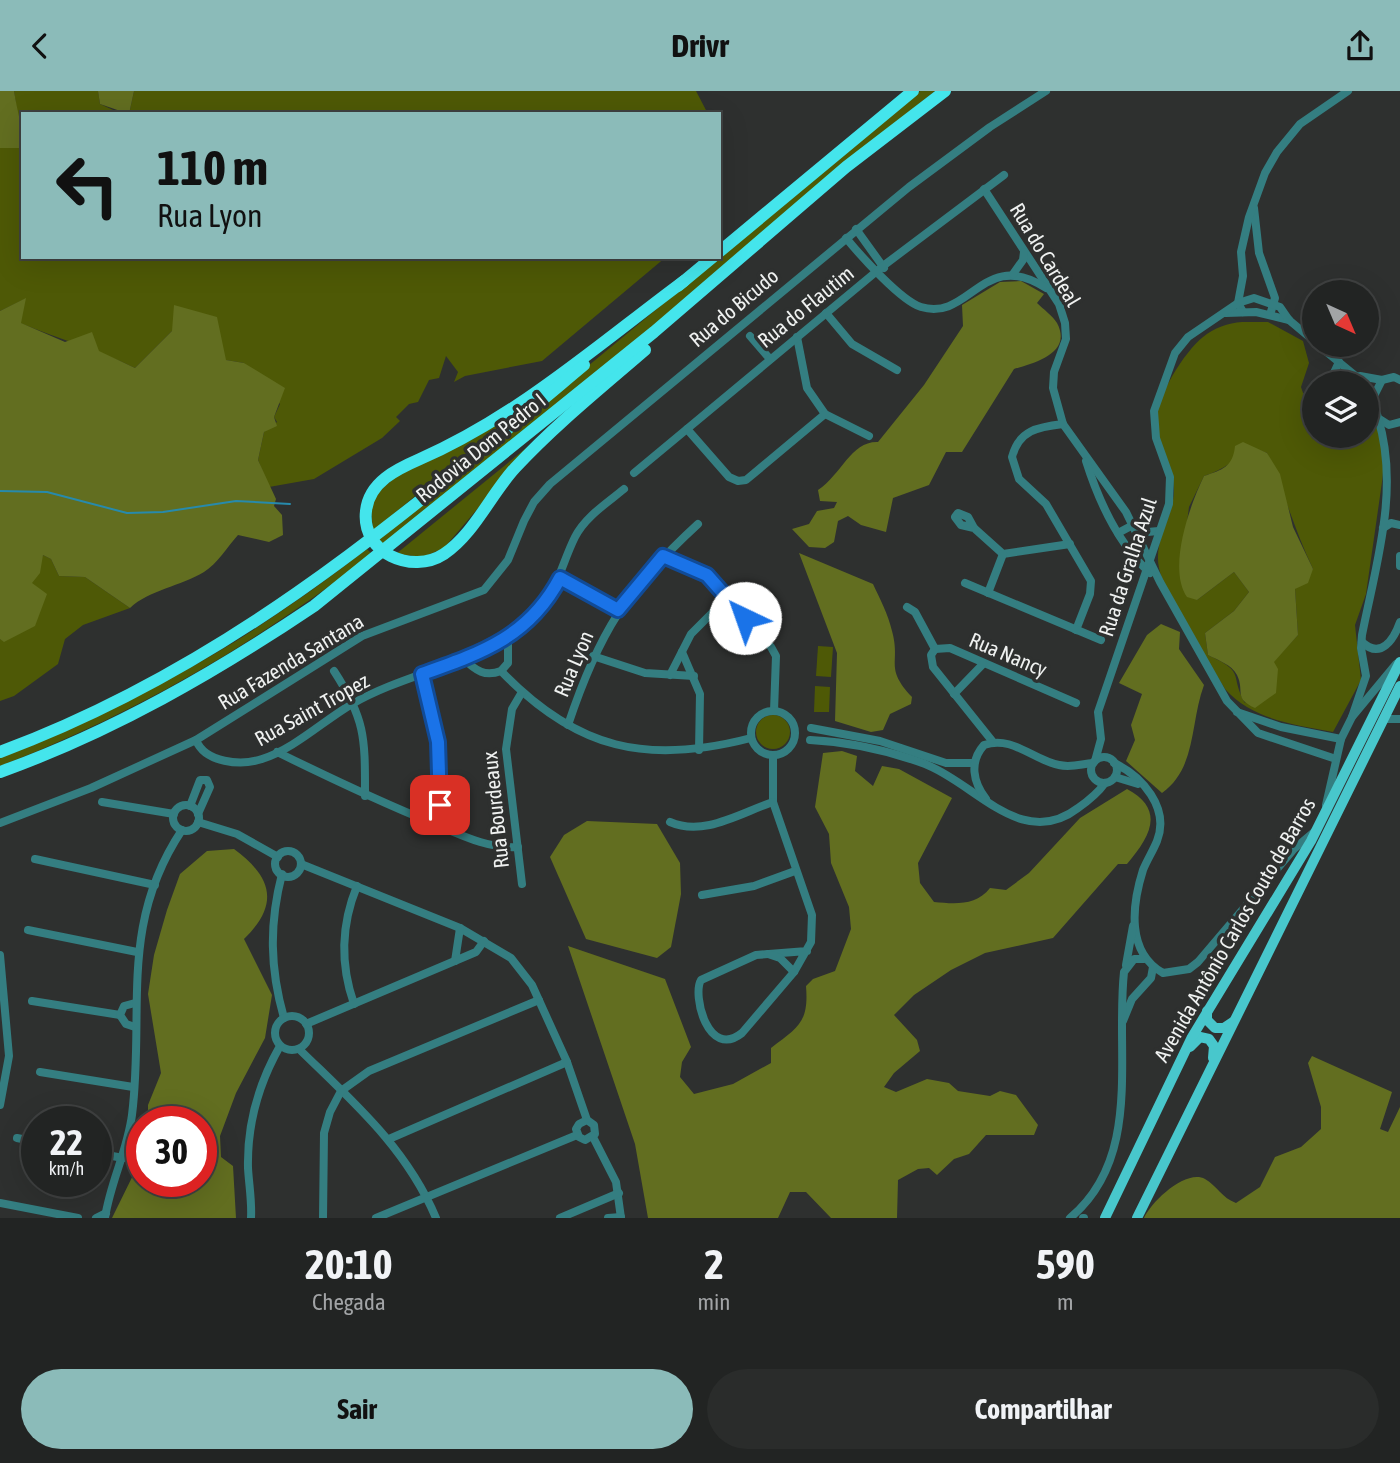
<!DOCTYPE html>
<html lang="pt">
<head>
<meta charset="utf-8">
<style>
	:root { --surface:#222423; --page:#2a2c2b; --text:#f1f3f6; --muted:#a2a4a6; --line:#3f4141; --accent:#8bbbb9 }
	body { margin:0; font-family:"Asap Condensed",sans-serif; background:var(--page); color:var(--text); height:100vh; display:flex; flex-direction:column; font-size:26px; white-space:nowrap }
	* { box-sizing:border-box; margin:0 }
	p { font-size:23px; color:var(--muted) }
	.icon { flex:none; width:38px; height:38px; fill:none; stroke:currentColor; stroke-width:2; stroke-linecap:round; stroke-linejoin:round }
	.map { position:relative; height:1127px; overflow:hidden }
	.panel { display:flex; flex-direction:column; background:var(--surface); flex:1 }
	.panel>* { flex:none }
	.guide { position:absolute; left:21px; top:21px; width:700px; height:147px; border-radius:0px; box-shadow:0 7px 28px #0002,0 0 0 2px var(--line); background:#8bbbb9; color:#111; overflow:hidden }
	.needle { width:46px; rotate:136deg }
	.tools { position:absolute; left:1302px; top:189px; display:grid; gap:14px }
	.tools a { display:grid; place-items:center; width:77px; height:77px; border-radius:50%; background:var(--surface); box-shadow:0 7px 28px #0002,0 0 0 2px var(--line); font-size:35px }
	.speed { position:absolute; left:21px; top:1015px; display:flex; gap:14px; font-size:35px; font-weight:700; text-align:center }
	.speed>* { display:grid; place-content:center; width:91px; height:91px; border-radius:50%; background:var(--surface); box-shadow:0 7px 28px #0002,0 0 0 2px var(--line); line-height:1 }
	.speed small { font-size:18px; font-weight:400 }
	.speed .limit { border:10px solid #d22; background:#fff; color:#111 }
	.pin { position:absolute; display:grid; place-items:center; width:60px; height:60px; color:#fff; margin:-30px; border-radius:14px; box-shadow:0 4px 10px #0006 }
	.me { position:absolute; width:77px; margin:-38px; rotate:318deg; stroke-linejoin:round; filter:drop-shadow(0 0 5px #0008) }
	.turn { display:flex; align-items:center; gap:24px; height:147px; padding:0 21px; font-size:32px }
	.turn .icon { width:91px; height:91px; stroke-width:2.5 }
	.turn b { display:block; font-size:49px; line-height:60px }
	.eta { display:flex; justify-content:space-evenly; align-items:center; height:119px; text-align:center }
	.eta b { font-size:42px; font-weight:700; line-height:49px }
	.action { display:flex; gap:14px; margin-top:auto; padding:14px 21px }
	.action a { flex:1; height:80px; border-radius:42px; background:var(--accent); color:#111; font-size:28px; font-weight:700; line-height:80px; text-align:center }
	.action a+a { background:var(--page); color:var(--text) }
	header { display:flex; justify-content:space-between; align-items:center; height:91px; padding:0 21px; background:var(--accent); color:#111; font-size:32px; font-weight:700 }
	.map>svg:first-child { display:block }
</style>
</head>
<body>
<header><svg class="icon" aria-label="back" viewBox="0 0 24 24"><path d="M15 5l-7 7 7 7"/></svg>Drivr<svg class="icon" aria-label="share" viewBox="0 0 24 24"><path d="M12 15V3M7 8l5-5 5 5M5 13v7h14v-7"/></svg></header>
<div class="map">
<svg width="1400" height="1127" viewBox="0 0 1400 1127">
	<rect width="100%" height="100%" fill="#2e302f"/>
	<!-- green -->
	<g fill="#4e5906" fill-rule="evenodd">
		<path d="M14,0H98L100,13L122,23H23V36L18,27Z"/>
		<path d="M134,0H696L708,23H129Z"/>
		<path d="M920,0H935L830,83L656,232L384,456L378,449Z"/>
		<path d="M0,57H23V166H666L542,270L465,285L454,291L458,281L446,265L439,287L429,289L418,311L409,313L396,326L400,330L382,347L314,388L269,396L258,369L264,341L277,331L274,326L280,313L244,272L226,269L172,240L135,277C98,259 59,248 20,232L25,208L0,220Z"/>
		<path d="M1242,231H1268L1303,250L1309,272L1301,296L1303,302L1314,305V345H1367V316L1379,342L1384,371L1382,391L1366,503L1355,534L1361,589L1333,641C1293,633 1253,629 1225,598C1209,570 1164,505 1159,477C1153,448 1174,426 1174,399C1174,375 1158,357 1156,333C1154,309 1184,261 1203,246C1214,237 1228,232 1242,231ZM1254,357L1267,362C1284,401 1295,440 1313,478L1295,498L1298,544L1273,571L1245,612C1229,583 1247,582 1208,564L1205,542L1234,520L1249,501L1234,481L1197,509L1186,439L1189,416L1204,385C1224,379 1236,367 1254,357Z"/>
		<path d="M516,321L373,440L371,418L377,402L397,385L473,348Z"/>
		<path d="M536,349L444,457L423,466L396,463Z"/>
		<path d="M367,458L372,463C257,552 135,623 0,675V666C58,639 118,614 175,585C243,549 307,504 367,458Z"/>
		<path d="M43,464L51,468L59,485L85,486L130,517L83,534L65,548L58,573L14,605L0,610V548L4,550Z"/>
		<path d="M818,555L833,556L831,586L816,585Z"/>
		<path d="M815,595L830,596L829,621H814Z"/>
		<circle cx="773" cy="641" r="17"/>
	</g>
	<!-- forest -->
	<g fill="#626e20">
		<path d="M0,0H14C17,20 23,37 23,57H0Z"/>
		<path d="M98,0H134L129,23L100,13Z"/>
		<path d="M1021,190L1044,203L1037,212C1043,218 1053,225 1057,232C1073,262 1034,272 1014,278L962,361H946L929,394L893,407L886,441L861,434L848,425L838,430L834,451L825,457L809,456L792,438L809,433L817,420L834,417L837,411L820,410L818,399C842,383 851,350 878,351L924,294L963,235L962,214L1000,191Z"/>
		<path d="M26,207L21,232L65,251L92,241L99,260L135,277L172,240L174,214L217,226L226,269L244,272L285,297L274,326L277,335L264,341L258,369L276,408L274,415L282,424L283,444L269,451L238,444C228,455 217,473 204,481C181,495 149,499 130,517L85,486L59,485L51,468L43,464L40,482L32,492L47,503L35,535L4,551L0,548V220Z"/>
		<path d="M1243,351L1267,362L1280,383L1293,436L1313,478L1308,492L1295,498L1298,544L1274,571L1278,578L1276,602L1255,617C1233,607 1245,600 1237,584C1232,574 1218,569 1208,564L1205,542L1234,520L1249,501L1234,481L1197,509L1187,506C1167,477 1190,414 1204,385C1222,379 1233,376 1235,355Z"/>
		<path d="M799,462L873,493C880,508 888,523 892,540C901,573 884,576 912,606L911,613L890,623L883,639L871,641L835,630L837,562Z"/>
		<path d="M1161,533L1180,541L1179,558L1204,594C1190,631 1197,677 1162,702L1126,670L1135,649L1131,634L1142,603L1119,592L1147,544Z"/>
		<path d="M842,660L857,665L855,680L873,695L882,675L899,678L952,707L918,772L920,792L934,811C955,813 976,815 990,797L1006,799L1029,782L1080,727L1127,698C1166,719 1150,746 1127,773H1118L1053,847L985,862L951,879L914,904L894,924L917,949L920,960L894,982L884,996L896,1001L927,988L949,992L958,1000L990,1005L1000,1000L1016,1004L1038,1034L1034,1044H986L969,1063L954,1068L937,1084L929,1077L918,1078L898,1089L897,1127H831L806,1101H790L778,1127H648L635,1053L568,855L665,888L691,956L682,971L680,986L694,1003L733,993L771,972V957C798,936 809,932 806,895L813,888L835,880L851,838L849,816L831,772L829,743L815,716L823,662Z"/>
		<path d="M587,730L657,733L680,772L681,803L671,856L657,867L586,848L550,766L564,744Z"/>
		<path d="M234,758C272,786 280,813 244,848L272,904L265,947L236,1002L220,1045L221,1066L233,1075L236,1127H112L142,1066V1090H201V1031H148V1014L161,982L148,903L154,864L167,819L180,783L207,760Z"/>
		<path d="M1312,965L1392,1001L1380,1038L1388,1041L1400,1016V1127H1144C1152,1110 1186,1078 1205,1088C1217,1095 1222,1107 1236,1112L1260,1096L1275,1066L1301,1056L1321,1038V1016L1308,972Z"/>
	</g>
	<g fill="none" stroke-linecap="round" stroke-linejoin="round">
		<!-- stream -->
		<path stroke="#278aac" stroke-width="2" d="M0,400L47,401L127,422L163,421L236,410L290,413"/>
		<!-- minor -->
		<g stroke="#347e81" stroke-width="8">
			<path d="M984,98L1059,213L1065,232L1066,248L1054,281L1053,297L1063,333L1126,421L1160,491L1227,610L1258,642L1336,668"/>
			<path d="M1254,117L1259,162L1275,207L1270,224"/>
			<path d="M856,138L884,177"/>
			<path d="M846,147C860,164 901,210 921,216C970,231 983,156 1046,197"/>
			<path d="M1013,183L1023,169L1024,161"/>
			<path d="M1243,221L1238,212L1243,185L1241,161L1249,126L1265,82L1277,61L1300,33L1348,0"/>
			<path d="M826,222L852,253L897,279"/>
			<path d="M1226,222L1256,221L1289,229"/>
			<path d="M750,245L770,268"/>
			<path d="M797,246L807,297L825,323L869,345"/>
			<path d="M1318,254L1357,286L1359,292"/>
			<path d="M1339,271L1333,284L1342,292"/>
			<path d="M1400,289L1394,286L1382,289L1373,307L1378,327L1389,334L1400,331"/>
			<path d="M1344,292L1360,285L1382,289"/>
			<path d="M1312,298L1314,297"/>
			<path d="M1063,333C1038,336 1019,339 1012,366L1019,388L1046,413L1091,490L1090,503L1076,539"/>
			<path d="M687,338L729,386L738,390L746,389L825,323"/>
			<path d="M1086,370C1099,411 1118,453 1150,482"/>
			<path d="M634,382L883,175L1004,84"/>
			<path d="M974,437L961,434L955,426L958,422L968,426L974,437L1003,463L1070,453"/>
			<path d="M1383,437L1391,432L1400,434"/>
			<path d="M1118,442L1133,434L1147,441L1159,440"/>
			<path d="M663,465L707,484L771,556L776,565L774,620"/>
			<path d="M1400,465V475"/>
			<path d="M560,487L618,519"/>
			<path d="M965,492L1101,549"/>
			<path d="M988,502L1003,463"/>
			<path d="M907,516L915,521L935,558L950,557L1076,612"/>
			<path d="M1362,551C1381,569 1394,548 1400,531"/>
			<path d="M935,558L931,564L933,576L993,651"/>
			<path d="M682,561L700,603L699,659"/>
			<path d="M593,565L645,582L694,585"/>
			<path d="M464,568C476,580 485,586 501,580L508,572V548"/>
			<path d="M334,580C366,629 365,648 365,705"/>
			<path d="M501,580C577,659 647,674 751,647"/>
			<path d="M422,583L438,651L441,736"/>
			<path d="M670,584L691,543L727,507"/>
			<path d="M522,601L512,618L506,658L522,793"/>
			<path d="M954,603L983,573"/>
			<circle cx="773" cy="642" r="22"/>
			<path d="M1237,621L1281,636L1341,648"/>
			<path d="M1352,626L1366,585L1361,557L1362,544C1376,473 1400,398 1378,327"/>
			<path d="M1384,628H1400"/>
			<path d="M568,634C599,541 626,499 698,433"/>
			<path d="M811,637L880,650L946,672H974"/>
			<path d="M196,649C205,672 241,675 262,668C294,658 323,630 352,613C411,579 483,573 533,526C557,503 561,474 575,446C585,426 607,412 624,398"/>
			<path d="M810,649C851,651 887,659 925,673C975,692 1022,760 1078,717C1088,710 1098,702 1105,692"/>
			<path d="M277,661C328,686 378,710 430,731C459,743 487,758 518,756"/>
			<path d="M773,664V711L812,824L811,851L794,881L742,942C708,969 692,904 701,889L756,864L807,860"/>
			<circle cx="1104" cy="679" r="13"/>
			<path d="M1095,670L1101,648L1098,621L1169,413L1170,386L1156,347L1154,320L1175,262L1188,246L1238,212L1254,207L1280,216L1289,229L1314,250"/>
			<path d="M1114,672C1142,685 1170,717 1157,750C1153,760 1147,769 1143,779C1132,814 1126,861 1163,882L1189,878L1198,871L1294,758L1314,741"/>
			<path d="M1115,686L1138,693"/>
			<path d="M986,708C973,691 969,671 984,654C1012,644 1033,669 1059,674C1071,677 1081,673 1093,672"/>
			<path d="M102,711L174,723"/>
			<path d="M1326,714L1341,648L1352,626L1396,573"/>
			<circle cx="186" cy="727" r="13"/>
			<path d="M190,715L200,689H207L210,696L198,723"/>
			<path d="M198,731L237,743L278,766"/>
			<path d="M670,731C704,746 740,722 773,711"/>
			<path d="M0,732L91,697L196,649L362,545L484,499L508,469L524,430L534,411L550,393L909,96L990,36L1046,0"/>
			<circle cx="288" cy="773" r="13"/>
			<path d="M35,768L155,794"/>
			<path d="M301,773L460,837L511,867L532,894L567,971L587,1029L594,1034L595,1043L585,1049L579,1046L576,1038L579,1033L587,1029"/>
			<path d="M282,783C269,833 270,878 284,927"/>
			<path d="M702,804L754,795L795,780"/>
			<path d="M28,839L137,861"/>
			<path d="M768,863L780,867L794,881"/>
			<path d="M0,864L9,965L0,1014"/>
			<path d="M455,870L460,837"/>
			<path d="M1126,874L1133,835"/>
			<path d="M32,910L120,924"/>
			<path d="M135,912L124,915L120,924L126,933L135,936"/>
			<path d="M354,913C340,873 341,834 357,795"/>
			<circle cx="292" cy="942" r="17"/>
			<path d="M1123,930L1132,908L1151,887L1153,876"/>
			<path d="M306,933L476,861L484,850"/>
			<path d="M299,958C352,1010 406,1056 436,1127"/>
			<path d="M40,981L133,996"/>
			<path d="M593,1046L616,1091L621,1127"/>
			<path d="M17,1047L37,1051"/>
			<path d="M389,1048L567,971"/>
			<path d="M96,1062L123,1067"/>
			<path d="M0,1112L78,1127"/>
			<path d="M96,1127L106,1122"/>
			<path d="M105,1127C110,1092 127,1061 132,1024C145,920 118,835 182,739"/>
			<path d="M251,1127C252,1110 249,1094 248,1077C247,1034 259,992 280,955"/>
			<path d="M323,1127L324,1042L330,1021L341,1000L369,980L539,909"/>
			<path d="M376,1127L577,1044"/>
			<path d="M560,1127L619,1102"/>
			<path d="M608,1127L621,1126"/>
			<path d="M1070,1127C1143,1066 1115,964 1124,881L1134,868H1144"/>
			<path d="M1083,1127H1084"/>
		</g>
		<!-- major -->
		<g stroke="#48c7cc" stroke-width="10">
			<path d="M1207,920V929L1215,937H1224L1233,931"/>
			<path d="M1190,956L1200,946L1209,948L1214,955L1213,967"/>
			<path d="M1105,1127L1192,946L1311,750L1400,571"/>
			<path d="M1137,1127L1400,595"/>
		</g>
		<!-- highway -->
		<g stroke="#44e5ec" stroke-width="12">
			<path d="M719,161L913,0"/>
			<path d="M678,195L713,166"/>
			<path d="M645,259C601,297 555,334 515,377C491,403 474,443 444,463C412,484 361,462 366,420C369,391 397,378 420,368C518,325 599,253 684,190"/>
			<path d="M0,661C229,576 400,428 584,274"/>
			<path d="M0,681C112,641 216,581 314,515L654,241L846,76L945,0"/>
		</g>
	</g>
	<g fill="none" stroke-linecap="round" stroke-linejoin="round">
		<!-- route casing -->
		<g stroke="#114b97" stroke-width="18">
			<path id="route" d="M440,714L438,651L422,583C481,562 529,546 560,487L618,519L663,465L707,484L745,527"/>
		</g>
		<!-- route -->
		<use href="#route" stroke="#1a73e8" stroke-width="12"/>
	</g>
	<g text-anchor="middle" stroke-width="7" stroke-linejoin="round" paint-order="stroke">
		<!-- street labels -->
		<g font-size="21" fill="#eff1f0" stroke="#2e302f">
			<text transform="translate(1045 164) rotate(59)" y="7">Rua do Cardeal</text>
			<text transform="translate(806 216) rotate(-39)" y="7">Rua do Flautim</text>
			<text transform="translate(734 217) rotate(-40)" y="7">Rua do Bicudo</text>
			<text transform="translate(481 357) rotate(-39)" y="7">Rodovia Dom Pedro I</text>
			<text transform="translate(1128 476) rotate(-72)" y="7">Rua da Gralha Azul</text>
			<text transform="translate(1008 564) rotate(23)" y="7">Rua Nancy</text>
			<text transform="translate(291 571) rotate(-31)" y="7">Rua Fazenda Santana</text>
			<text transform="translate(574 573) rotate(-67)" y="7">Rua Lyon</text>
			<text transform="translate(312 619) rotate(-29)" y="7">Rua Saint Tropez</text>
			<text transform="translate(496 719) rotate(-96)" y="7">Rua Bourdeaux</text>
			<text transform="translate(1235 839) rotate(-60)" y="7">Avenida Antônio Carlos Couto de Barros</text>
		</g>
	</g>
</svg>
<div class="tools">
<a><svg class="needle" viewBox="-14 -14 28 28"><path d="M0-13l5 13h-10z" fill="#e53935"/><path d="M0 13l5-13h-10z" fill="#a2a4a6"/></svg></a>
<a><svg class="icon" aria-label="layers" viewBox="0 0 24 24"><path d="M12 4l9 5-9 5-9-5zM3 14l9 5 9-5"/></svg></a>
</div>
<div class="speed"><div>22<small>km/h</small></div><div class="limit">30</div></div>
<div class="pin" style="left:440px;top:714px;background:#d93025"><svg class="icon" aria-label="arrive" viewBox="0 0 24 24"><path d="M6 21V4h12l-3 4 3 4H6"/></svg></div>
<svg class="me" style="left:745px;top:527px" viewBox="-20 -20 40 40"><circle r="19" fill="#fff"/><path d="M0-13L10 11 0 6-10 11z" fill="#1a73e8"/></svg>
<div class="guide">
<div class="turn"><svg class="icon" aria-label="left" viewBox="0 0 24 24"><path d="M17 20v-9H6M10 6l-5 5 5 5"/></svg><div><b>110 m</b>Rua Lyon</div></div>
</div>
</div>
<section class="panel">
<div class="eta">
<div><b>20:10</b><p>Chegada</p></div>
<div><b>2</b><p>min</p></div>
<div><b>590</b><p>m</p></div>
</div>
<div class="action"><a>Sair</a><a>Compartilhar</a></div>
</section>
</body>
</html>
